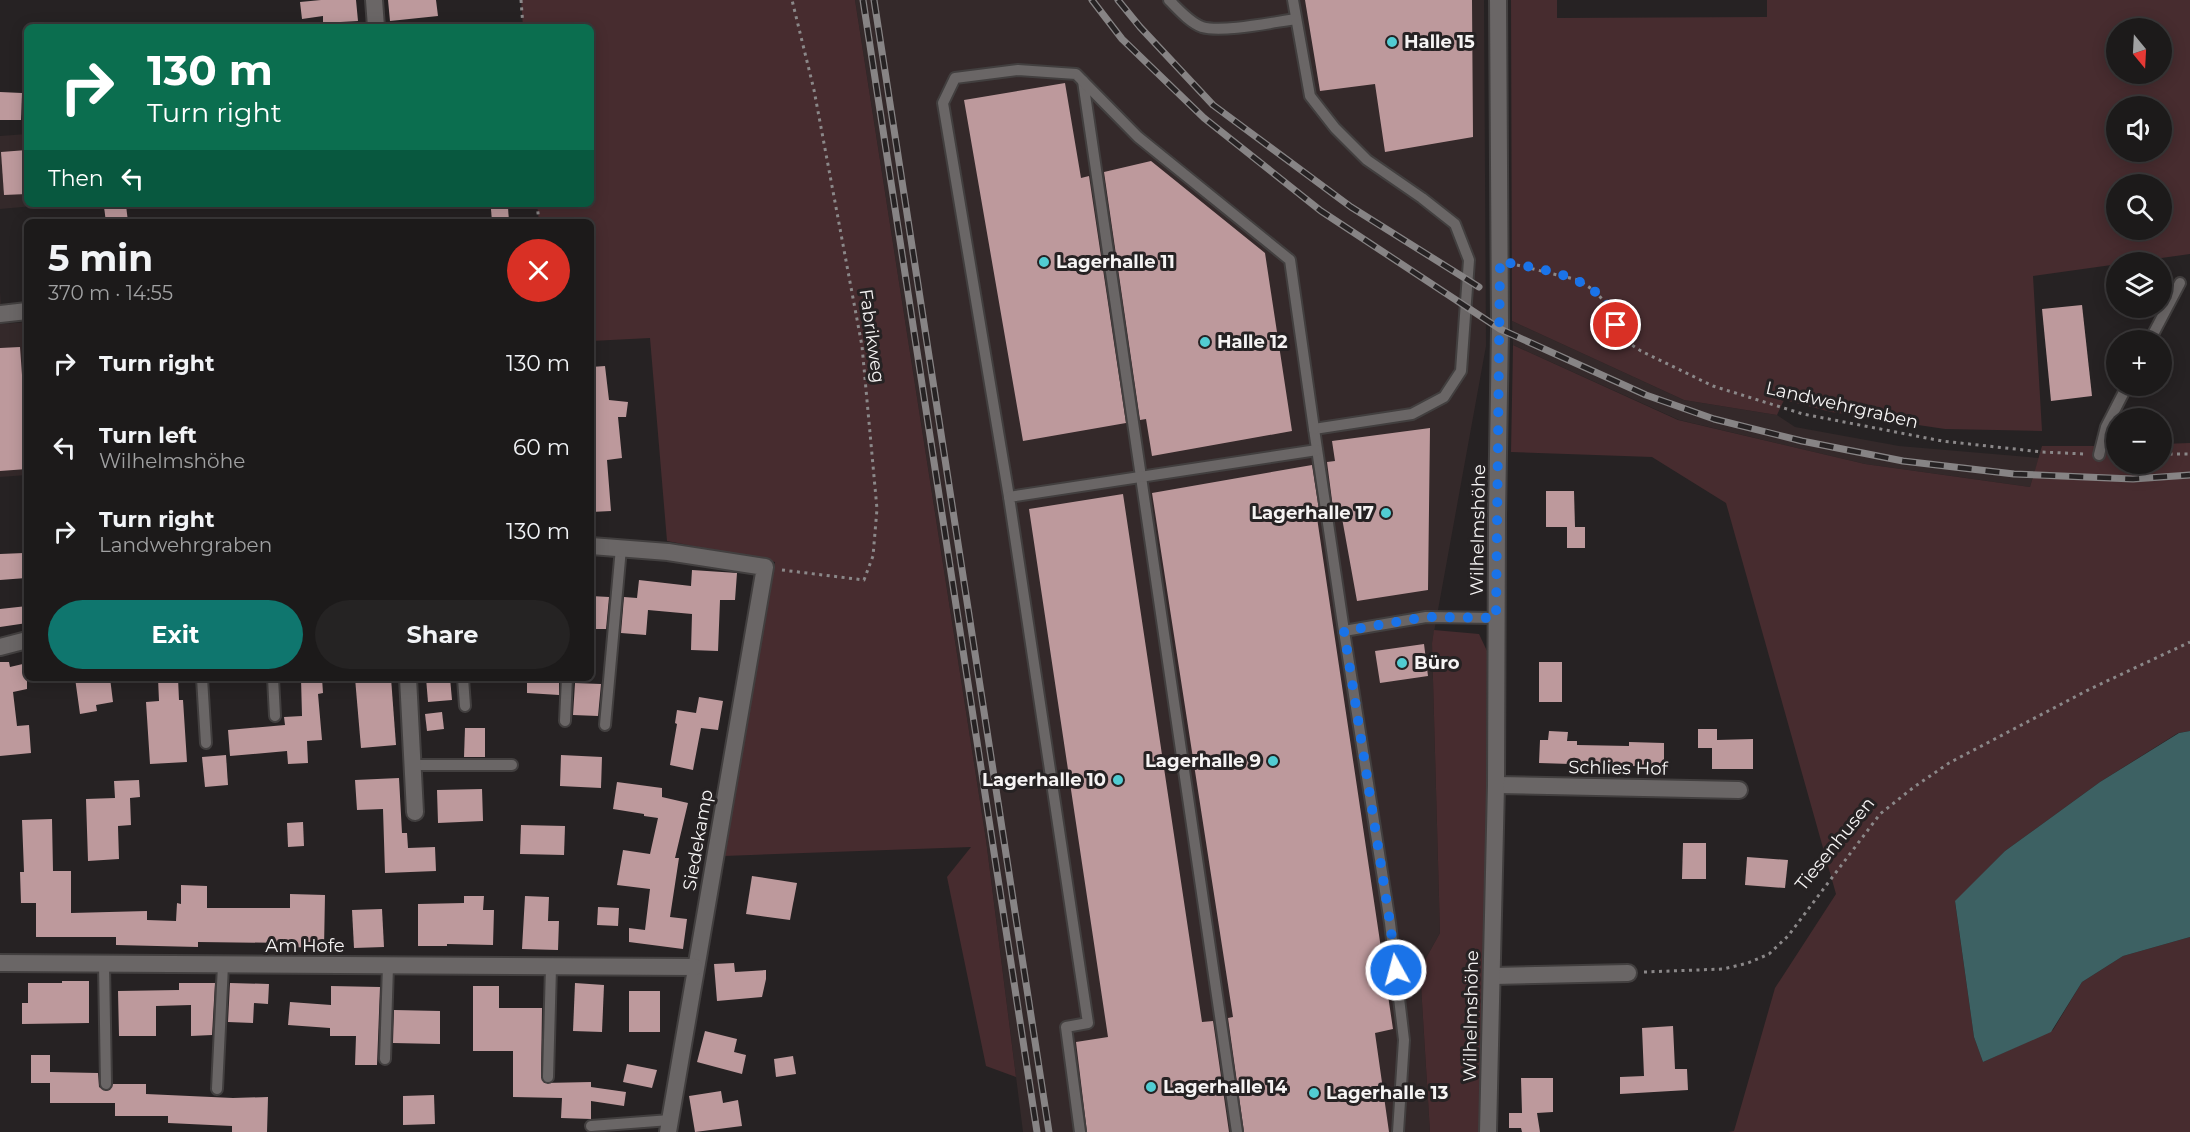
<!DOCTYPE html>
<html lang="en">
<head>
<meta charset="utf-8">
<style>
	:root { --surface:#1c1a1a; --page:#252323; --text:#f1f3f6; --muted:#a0a1a2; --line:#3a3839; --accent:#0f766e }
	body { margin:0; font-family:Montserrat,sans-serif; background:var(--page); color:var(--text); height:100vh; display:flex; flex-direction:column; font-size:22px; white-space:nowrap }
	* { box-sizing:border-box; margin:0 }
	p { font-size:20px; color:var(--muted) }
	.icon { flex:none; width:33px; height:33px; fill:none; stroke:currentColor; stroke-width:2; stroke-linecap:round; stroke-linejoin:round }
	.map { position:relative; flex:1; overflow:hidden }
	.panel { position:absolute; left:24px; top:219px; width:570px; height:462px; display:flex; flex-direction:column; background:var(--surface); border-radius:9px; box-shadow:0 3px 15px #0003,0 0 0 2px var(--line) }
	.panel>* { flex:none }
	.top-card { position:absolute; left:24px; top:24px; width:570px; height:183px; border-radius:9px; box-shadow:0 3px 15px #0003,0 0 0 2px var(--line); background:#0b6e4f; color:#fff; overflow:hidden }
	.needle { width:39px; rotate:162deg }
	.fabs { position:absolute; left:2106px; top:18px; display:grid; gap:12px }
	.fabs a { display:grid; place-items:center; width:66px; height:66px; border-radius:50%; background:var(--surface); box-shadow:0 3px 15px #0003,0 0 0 2px var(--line); font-size:30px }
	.pin { position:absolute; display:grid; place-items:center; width:51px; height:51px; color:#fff; margin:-26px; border:3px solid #fff; border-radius:50%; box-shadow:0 2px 6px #0007 }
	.me { position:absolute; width:66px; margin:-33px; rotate:353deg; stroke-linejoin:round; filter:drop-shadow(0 0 4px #0008) }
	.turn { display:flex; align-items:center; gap:21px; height:126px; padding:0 24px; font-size:27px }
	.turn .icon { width:78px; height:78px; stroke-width:2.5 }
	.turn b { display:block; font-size:42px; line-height:51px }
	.then { display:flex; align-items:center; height:57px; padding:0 24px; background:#0003; gap:12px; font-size:22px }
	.round { display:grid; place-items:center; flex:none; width:63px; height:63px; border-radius:32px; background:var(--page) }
	.summary { display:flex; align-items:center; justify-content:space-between; height:102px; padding:0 24px }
	h1 { font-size:36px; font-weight:700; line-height:45px }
	.action { display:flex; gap:12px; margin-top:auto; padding:12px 24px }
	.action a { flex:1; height:69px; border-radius:36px; background:var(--accent); color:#fff; font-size:24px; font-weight:700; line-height:69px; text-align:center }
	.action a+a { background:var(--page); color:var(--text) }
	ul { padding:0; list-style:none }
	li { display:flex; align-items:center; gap:18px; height:84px; padding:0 24px }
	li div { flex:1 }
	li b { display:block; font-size:22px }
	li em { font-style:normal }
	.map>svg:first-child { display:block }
</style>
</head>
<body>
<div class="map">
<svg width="2190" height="1132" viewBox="0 0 2190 1132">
	<rect width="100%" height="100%" fill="#262223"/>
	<!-- built -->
	<g fill="#34292a">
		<path d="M855,0H1484L1486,346L1432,643L1440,933L1420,969L1430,1132H1023L986,840Z"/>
		<path d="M27,134V204H56L0,209V136Z"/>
		<path d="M0,291L2,324L27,322V475L0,477Z"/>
		<path d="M1512,321L1684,400L1777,415L1795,427L1899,446L2039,458L2030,487L1865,464L1679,420L1513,345Z"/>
	</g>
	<!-- green -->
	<g fill="#472c2f" fill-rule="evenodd">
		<path d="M521,0H855L986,840L1016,1077L986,1066L947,877L971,847L724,856L775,562L667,541L650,338L591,341V222H539L537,204H591V27H523Z"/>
		<path d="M1511,0H1557V18L1767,17V0H2190V254L2033,276L2042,431L1945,429L1831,412L1784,400L1777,415L1684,400L1512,321ZM2162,28V74H2116V28ZM2162,106V152H2116V106ZM2162,184V230H2116V184Z"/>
		<path d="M1513,345L1678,420L1865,464L2030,487L2042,446H2116V464H2162V444L2190,443V731L2178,733L2100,782L2005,851L1955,902L1974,1037L1983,1062L2053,1030L2082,982L2123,956L2190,937V1132H1728L1734,1131L1775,988L1836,894L1726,503L1652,457L1511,452Z"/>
		<path d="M1434,630L1479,634L1487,651L1485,980L1480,1132H1430L1420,969L1440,933L1432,643Z"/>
	</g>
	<!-- water -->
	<path fill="#3d6163" d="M2190,731V937L2123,956L2082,982L2051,1032L1983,1062L1974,1037L1955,901L2005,851L2100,782L2179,733Z"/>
	<!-- building -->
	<g fill="#bd999c">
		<path d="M321,0H356L358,21L323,23V16L302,19L300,2Z"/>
		<path d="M388,0H436L438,16L390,21Z"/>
		<path d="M1305,0H1472L1473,137L1385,152L1375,84L1320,91Z"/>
		<path d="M1065,83L1081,178L1089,176L1126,423L1023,441L964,100Z"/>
		<path d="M0,92L22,93L21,120H0Z"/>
		<path d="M27,150V194L4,195L1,152Z"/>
		<path d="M1151,161L1265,253L1292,431L1152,456L1146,419L1140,420L1104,172Z"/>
		<path d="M126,205L128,222H106L104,207Z"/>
		<path d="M508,207L509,222H492L491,209Z"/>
		<path d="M2082,305L2092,396L2051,401L2042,309Z"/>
		<path d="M20,347L22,375H27V469L0,471V348Z"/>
		<path d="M605,366L609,400L628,402L626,417H618L622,458L607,460L611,511L591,512V367Z"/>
		<path d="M1430,428L1428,590L1357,601L1340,507L1333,508L1327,462L1335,461L1332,441Z"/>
		<path d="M1312,465L1319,510L1316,511L1393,1029L1375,1033L1389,1132H1244L1228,1018L1233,1017L1152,493Z"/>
		<path d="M1546,491H1574L1575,527H1546Z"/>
		<path d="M1123,494L1202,1022L1213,1021L1229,1132H1087L1076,1042L1108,1037L1029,509Z"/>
		<rect x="1567" y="527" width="18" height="21"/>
		<path d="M24,553L26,578L0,580V554Z"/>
		<path d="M692,570L737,573L735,600H720L718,651L691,650L692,614L648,610L646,635L621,633L624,597L637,598L639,580L691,586Z"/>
		<path d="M591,596L609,597L606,629H591Z"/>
		<path d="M27,606V623L0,627V609Z"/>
		<path d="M1424,644L1428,676L1380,683L1375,651Z"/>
		<path d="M0,662H9L10,667L27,663V689L13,692L17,726L29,725L31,753L0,756Z"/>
		<rect x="1539" y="662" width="23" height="40"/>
		<path d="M75,678H110L113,702L96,705L97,711L80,714Z"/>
		<path d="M158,678H178L179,700H183L187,762L150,764L146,702L159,701Z"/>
		<path d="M301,678H322L323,693L318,694L322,740L307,741L308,763L288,764L287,751L230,756L228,730L285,725L284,717L302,716Z"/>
		<path d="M355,678H391L396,745L361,748Z"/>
		<path d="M426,678H450L452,700L428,702Z"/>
		<path d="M527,678H559V695L527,693Z"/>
		<path d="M575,683L601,684L598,716L573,715Z"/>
		<path d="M699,697L723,701L718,730L701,728L693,770L670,765L677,724L675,723L677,710L696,713Z"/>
		<path d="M442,712L444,729L427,731L425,714Z"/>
		<path d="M465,728H485V757H464Z"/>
		<path d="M1698,729H1717V740L1753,739V769H1712V748H1698Z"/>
		<path d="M1549,731L1568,732L1567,741H1577V745L1629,746V742L1664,743V767L1539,763L1540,740H1548Z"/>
		<path d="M226,755L228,785L205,787L202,757Z"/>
		<path d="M561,755L602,757L601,788L560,786Z"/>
		<path d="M399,778L402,833H407L408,848L435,847L436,871L385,873L383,809L357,810L355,780Z"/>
		<path d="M139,780L140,797L130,798L131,825L118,826L119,859L88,861L86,799L115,798L114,781Z"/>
		<path d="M617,782L662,788V797L688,803L675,858H679L670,917L687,919L683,949L629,942V928L645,930L650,889L617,885L623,850L650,854L658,818L644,816V814L613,809Z"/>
		<path d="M482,789L483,821L438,823L437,790Z"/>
		<path d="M52,819L53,871H71V913L147,911V920L176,921L177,903L181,904V885L207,886V908H290V894L325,895L324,948L289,947V943L198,942V947L116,945V937H36V903H21L20,872H24L22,820Z"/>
		<path d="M303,822L304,846L288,847L287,823Z"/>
		<path d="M521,825L565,826L564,855L520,854Z"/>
		<path d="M1683,843H1706V879H1682Z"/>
		<path d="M1747,857L1788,860L1785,888L1745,885Z"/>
		<path d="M752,876L797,883L790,920L746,914Z"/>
		<path d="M464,896H484L483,910H494L493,945L447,944V946H418V904L464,903Z"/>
		<path d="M525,896L549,897L548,921H559L558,950L522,949Z"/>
		<path d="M598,907L619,908L618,926L597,925Z"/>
		<path d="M382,909L384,947L354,948L352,910Z"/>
		<path d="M734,963L735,972L766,970V979L762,997L717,1001L714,964Z"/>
		<path d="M62,981H89V1023L22,1024V1003H28V983H62Z"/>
		<path d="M179,983H215L212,1035L191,1036V1005L156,1006V1036H119L118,991L179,990Z"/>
		<path d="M230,983L269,984L268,1004L254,1003L253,1023L228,1022Z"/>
		<path d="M575,983L604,985L602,1032L573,1031Z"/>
		<path d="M331,986L380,987L377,1065H355L356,1036H330V1028L288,1025L290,1002L331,1005Z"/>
		<path d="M473,986H499V1008H542L541,1077L544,1083L591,1082V1087L626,1092L624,1106L591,1101V1119L561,1118L562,1098L513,1097V1051H473Z"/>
		<rect x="629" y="991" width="31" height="41"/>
		<path d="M394,1010L440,1011V1044L393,1043Z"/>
		<path d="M1673,1026L1675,1069H1687L1688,1090L1620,1094V1077L1644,1076L1642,1028Z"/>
		<path d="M705,1031L737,1039L734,1052L746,1055L742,1074L697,1062Z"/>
		<rect x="31" y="1055" width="19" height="28"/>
		<path d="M793,1056L796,1074L776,1077L774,1059Z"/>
		<path d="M627,1064L657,1070L652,1088L623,1082Z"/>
		<path d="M50,1072L98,1073L99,1087L106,1091L110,1090L113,1084H146V1094L233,1098L268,1097L267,1132H232V1126L168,1123V1116H115V1103H50Z"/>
		<path d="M1521,1078H1553V1112L1537,1113L1540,1132H1522L1521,1128H1509V1113H1522Z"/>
		<path d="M721,1091L723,1103L738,1100L742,1126L695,1132L689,1096Z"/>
		<path d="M434,1095L435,1124L403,1125V1096Z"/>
	</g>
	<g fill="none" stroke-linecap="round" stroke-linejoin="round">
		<!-- service casing -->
		<g stroke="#423f3f" stroke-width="14">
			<g id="service">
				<path d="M1169,0C1178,9 1189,22 1202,27C1222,33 1274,22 1296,19"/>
				<path d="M1293,0L1310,96L1335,128L1367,160L1422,198L1455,224L1469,260L1461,371L1444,397L1412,414L1314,429L1344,631L1426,617L1496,618"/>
				<path d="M1083,81L1237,1132"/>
				<path d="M2150,340L2180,283"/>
				<path d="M2099,455L2106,427L2127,386"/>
				<path d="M1009,497L943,103L955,78L1018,70L1076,74L1138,137L1290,260L1314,429"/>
				<path d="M1344,631L1390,923L1404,1040L1398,1132"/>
				<path d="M202,678L206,743"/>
				<path d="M273,678L275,716"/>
				<path d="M463,678L465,706"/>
				<path d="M565,721L567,678"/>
				<path d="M605,725L621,548"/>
				<path d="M412,765H512"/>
				<path d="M104,964L106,1084"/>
				<path d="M385,1059L388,966"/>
				<path d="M548,1077L551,967"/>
				<path d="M217,1089L223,965"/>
				<path d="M591,1126L670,1120"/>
				<path d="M1080,1132L1066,1027L1088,1023L1009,497L1317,450"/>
			</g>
		</g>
		<!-- minor casing -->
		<g stroke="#423f3f" stroke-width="20">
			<g id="minor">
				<path d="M374,0L376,27"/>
				<path d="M0,314L27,311"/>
				<path d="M591,546L668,552L765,567L668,1132"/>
				<path d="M0,647L27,640"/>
				<path d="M408,678L415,812"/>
				<path d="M1496,785L1739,790"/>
				<path d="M0,963L695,967"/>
				<path d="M1493,976L1628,973"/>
				<path d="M1488,1132L1496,785L1497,516L1500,329L1498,0"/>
			</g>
		</g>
		<!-- path -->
		<g stroke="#8b8889" stroke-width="3" stroke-dasharray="3 4.5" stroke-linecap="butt">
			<path d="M521,0L523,27"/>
			<path d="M537,204L539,222"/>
			<path d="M1517,265L1578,280L1595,291L1608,306L1616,325L1626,341L1641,351L1713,386L1803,414L1942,441L2042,452L2085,454"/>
			<path d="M2162,454H2190"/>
			<path d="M782,570L864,580L873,556L877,509L862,346L814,90L792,0"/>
			<path d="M1644,972L1723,969L1748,963L1769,954L1788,936L1880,814L1914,787L1949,763L2090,689L2190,642"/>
		</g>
		<!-- service -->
		<use href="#service" stroke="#6a6666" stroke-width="10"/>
		<!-- minor -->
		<use href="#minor" stroke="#6a6666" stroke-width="16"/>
		<!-- rail casing -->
		<g stroke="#878485" stroke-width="7">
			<g id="rail">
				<path d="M863,0L1037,1132"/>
				<path d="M874,0L1049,1132"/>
				<path d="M1092,0L1122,39L1204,118L1321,211L1500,329L1646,395L1714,419L1802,441L1903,461L2014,474L2133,479L2190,475"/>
				<path d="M1118,0L1140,27L1213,105L1351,207L1479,287"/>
			</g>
		</g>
		<!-- rail -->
		<use href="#rail" stroke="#262223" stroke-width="4.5" stroke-dasharray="14" stroke-linecap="butt"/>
	</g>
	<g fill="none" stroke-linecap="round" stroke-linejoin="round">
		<!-- route -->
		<path stroke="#1a73e8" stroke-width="10" stroke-dasharray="0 18" d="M1396,970L1390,923L1344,631L1426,617L1496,618L1500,261C1536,269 1583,272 1607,304C1611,310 1613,318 1616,325"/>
	</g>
	<!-- markers -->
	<g fill="#51ccd2" stroke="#262223" stroke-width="2">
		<circle cx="1392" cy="42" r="6"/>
		<circle cx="1044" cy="262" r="6"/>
		<circle cx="1205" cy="342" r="6"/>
		<circle cx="1386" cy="513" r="6"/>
		<circle cx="1402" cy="663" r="6"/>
		<circle cx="1273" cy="761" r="6"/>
		<circle cx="1118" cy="780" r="6"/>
		<circle cx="1151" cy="1087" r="6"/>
		<circle cx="1314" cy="1093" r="6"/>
	</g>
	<g text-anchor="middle" stroke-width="6" stroke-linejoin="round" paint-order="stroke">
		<!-- poi labels -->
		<g font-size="18" font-weight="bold" fill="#f6f4f4" stroke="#262223" text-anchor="start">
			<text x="1404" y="48">Halle 15</text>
			<text x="1056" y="268">Lagerhalle 11</text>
			<text x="1217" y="348">Halle 12</text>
			<text x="1374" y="519" text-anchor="end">Lagerhalle 17</text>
			<text x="1414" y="669">Büro</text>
			<text x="1261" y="767" text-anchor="end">Lagerhalle 9</text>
			<text x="1106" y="786" text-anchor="end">Lagerhalle 10</text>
			<text x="1163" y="1093">Lagerhalle 14</text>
			<text x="1326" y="1099">Lagerhalle 13</text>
		</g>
		<!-- street labels -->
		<g font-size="18" fill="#f6f4f4" stroke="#262223">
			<text transform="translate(872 336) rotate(82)" y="6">Fabrikweg</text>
			<text transform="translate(1842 405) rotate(13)" y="6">Landwehrgraben</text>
			<text transform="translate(1478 530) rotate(-89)" y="6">Wilhelmshöhe</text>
			<text transform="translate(1618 768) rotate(1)" y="6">Schlies Hof</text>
			<text transform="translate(698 840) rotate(-80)" y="6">Siedekamp</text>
			<text transform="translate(1835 844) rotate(-51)" y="6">Tiesenhusen</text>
			<text x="305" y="952">Am Hofe</text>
			<text transform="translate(1471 1016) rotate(-89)" y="6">Wilhelmshöhe</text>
		</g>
	</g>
</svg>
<div class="fabs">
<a><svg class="needle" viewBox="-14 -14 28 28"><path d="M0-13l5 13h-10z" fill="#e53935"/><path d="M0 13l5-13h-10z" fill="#a0a1a2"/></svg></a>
<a><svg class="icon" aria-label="sound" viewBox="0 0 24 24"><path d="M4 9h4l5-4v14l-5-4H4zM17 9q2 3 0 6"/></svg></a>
<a><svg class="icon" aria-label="search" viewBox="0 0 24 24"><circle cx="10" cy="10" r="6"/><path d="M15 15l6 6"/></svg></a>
<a><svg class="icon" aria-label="layers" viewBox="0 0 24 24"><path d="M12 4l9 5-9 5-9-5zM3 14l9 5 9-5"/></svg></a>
<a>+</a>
<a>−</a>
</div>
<div class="pin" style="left:1616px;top:325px;background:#d93025"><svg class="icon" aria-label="arrive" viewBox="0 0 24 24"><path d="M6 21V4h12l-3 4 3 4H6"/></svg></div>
<svg class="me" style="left:1396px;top:970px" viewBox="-20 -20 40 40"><circle r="17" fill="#1a73e8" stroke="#fff" stroke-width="3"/><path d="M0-11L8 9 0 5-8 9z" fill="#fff"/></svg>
<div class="top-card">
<div class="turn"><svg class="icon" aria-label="right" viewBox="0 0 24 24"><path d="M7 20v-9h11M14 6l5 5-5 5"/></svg><div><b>130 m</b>Turn right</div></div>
<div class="then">Then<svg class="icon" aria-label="left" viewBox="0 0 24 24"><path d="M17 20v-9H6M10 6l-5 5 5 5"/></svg></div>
</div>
<section class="panel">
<div class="summary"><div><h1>5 min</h1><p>370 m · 14:55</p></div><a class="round" style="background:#d93025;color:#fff"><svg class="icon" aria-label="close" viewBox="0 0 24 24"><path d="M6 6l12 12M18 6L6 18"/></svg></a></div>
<ul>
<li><svg class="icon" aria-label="right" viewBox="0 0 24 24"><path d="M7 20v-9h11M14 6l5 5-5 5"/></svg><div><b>Turn right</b></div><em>130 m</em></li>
<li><svg class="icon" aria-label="left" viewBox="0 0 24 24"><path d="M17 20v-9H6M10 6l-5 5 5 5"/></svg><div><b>Turn left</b><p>Wilhelmshöhe</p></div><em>60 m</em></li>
<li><svg class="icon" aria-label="right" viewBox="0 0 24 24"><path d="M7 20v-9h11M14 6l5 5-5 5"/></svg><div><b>Turn right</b><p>Landwehrgraben</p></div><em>130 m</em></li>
</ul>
<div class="action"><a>Exit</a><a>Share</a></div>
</section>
</div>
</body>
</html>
